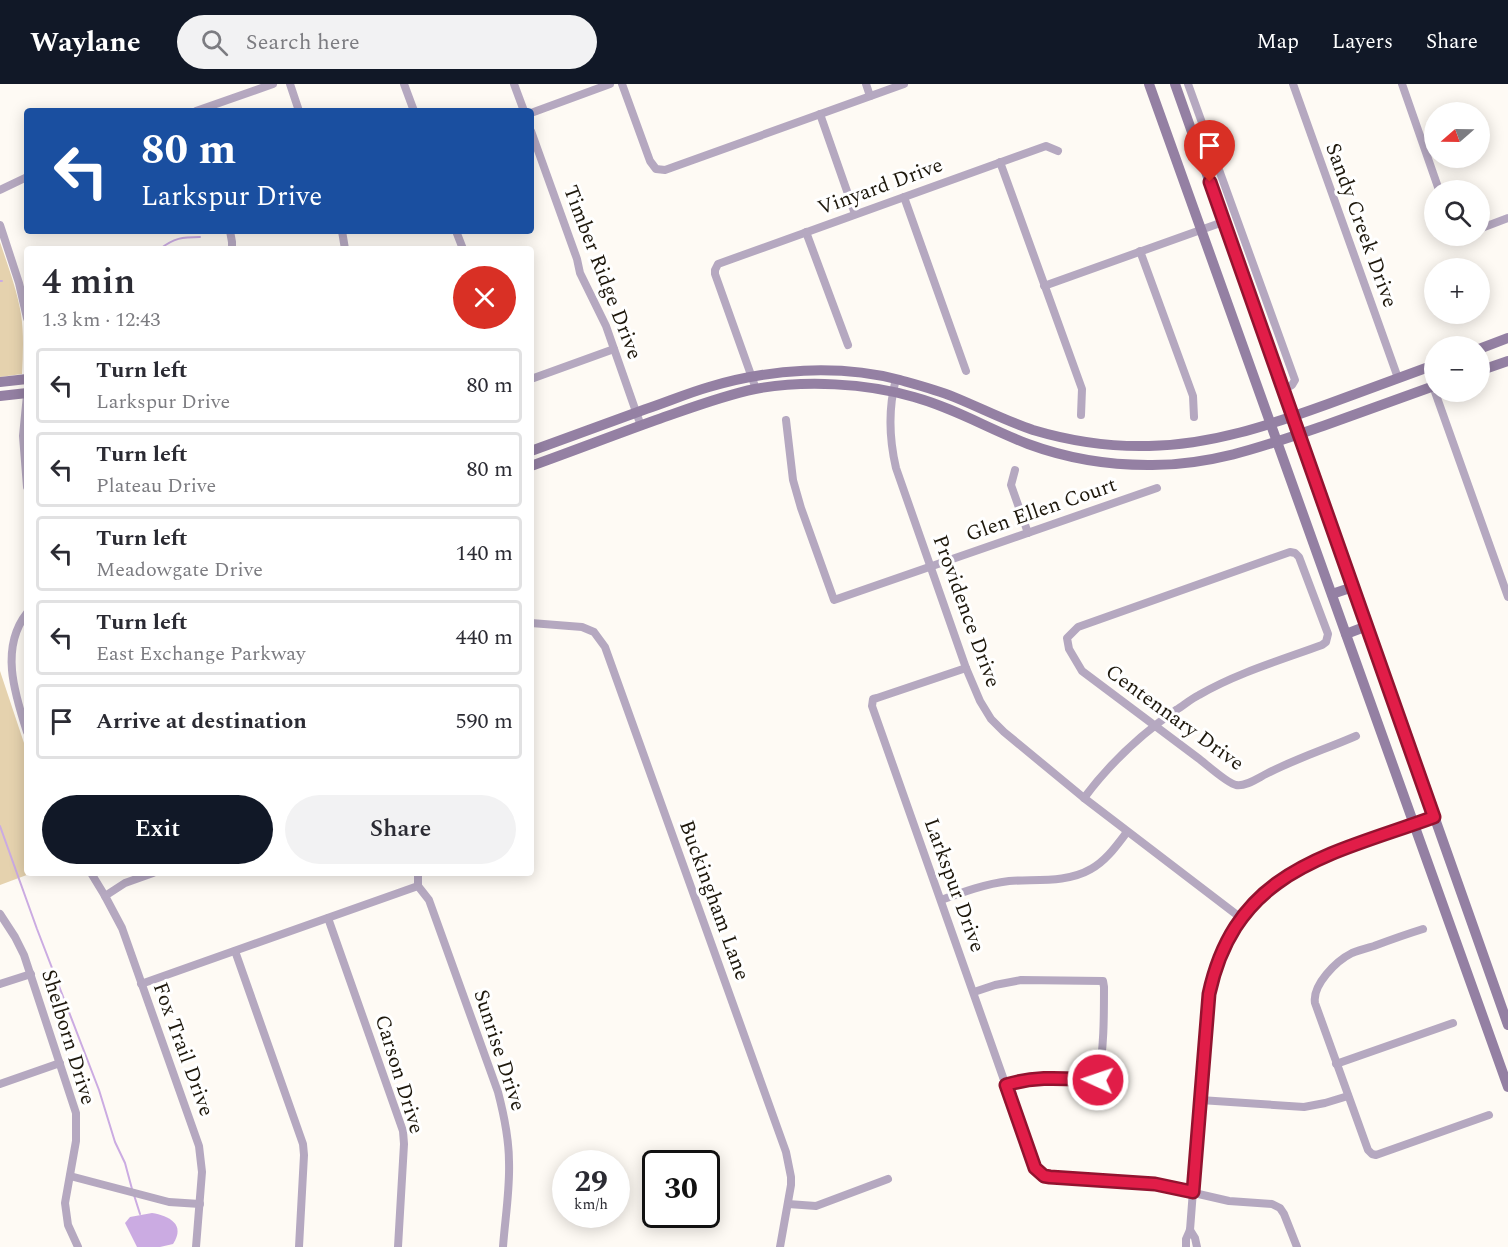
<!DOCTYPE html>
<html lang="en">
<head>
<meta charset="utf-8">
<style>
	:root { --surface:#fff; --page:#f2f2f3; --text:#2b2b33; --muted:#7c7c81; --line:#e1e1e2; --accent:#111827 }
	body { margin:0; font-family:Spectral,serif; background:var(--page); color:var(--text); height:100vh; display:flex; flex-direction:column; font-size:22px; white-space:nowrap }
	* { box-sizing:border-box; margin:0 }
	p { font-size:20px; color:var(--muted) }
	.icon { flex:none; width:33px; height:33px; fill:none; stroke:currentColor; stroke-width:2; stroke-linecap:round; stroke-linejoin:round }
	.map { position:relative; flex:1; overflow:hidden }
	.panel { position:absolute; left:24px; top:162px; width:510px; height:630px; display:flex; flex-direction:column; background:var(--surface); border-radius:6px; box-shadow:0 3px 15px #0003 }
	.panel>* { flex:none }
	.banner { position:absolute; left:24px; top:24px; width:510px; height:126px; border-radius:6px; box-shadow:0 3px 15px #0003; background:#1a4fa0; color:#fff; overflow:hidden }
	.needle { width:39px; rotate:250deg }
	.tools { position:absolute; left:1424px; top:18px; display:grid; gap:12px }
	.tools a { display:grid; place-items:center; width:66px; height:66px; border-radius:50%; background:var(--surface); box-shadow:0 3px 15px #0003; font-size:30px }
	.speed { position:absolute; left:552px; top:1066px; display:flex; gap:12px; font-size:30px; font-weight:700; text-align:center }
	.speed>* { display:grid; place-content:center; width:78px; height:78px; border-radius:50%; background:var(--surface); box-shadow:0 3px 15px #0003; line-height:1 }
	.speed small { font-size:15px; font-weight:400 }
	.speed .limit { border:3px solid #111; border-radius:9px; background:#fff; color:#111 }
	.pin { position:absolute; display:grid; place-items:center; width:51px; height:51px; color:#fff; margin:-62px -26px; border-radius:50% 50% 50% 0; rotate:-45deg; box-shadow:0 0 6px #0007 }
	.pin .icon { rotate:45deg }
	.me { position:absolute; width:66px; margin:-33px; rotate:273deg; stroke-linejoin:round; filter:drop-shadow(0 0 4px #0008) }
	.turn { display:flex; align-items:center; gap:21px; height:126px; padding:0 18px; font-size:27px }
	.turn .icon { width:78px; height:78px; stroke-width:2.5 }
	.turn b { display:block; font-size:42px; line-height:51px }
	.round { display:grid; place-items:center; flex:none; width:63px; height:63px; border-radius:32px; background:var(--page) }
	.summary { display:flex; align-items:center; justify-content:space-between; height:102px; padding:0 18px }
	h1 { font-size:36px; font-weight:600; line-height:45px }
	.cta { display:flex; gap:12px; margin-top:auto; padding:12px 18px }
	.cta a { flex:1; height:69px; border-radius:36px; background:var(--accent); color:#fff; font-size:24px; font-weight:600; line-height:69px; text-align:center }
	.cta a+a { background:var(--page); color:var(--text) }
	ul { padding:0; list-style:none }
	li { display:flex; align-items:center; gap:18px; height:75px; margin:0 12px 9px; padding:0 6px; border:3px solid var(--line); border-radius:6px }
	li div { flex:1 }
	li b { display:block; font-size:22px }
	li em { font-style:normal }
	header { display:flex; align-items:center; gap:36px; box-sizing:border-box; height:84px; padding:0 30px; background:var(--accent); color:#fff }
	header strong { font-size:28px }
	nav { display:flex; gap:33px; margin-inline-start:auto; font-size:21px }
	.search { width:420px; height:54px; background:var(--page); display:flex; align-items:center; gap:15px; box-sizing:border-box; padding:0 21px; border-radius:33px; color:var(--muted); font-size:22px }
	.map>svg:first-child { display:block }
</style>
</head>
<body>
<header>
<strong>Waylane</strong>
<div class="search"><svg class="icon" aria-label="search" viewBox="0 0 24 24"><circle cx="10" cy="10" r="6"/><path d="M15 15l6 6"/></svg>Search here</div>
<nav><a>Map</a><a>Layers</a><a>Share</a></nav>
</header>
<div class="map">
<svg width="1508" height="1163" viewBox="0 0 1508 1163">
	<rect width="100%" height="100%" fill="#fefaf4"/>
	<!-- green -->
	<g fill="#e5d2ae">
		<path d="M0,158C8,182 17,206 21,230C24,250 23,270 22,290L0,293Z"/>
		<path d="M0,587L27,668V789H32L0,801Z"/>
	</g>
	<!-- water -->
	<path fill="#cbabe2" d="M152,1129C169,1132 186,1140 173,1160L160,1163H137L125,1139L130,1133Z"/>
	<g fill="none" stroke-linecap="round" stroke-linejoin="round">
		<!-- stream -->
		<g stroke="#cbabe2" stroke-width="2">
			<path d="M160,165C174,154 182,153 200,153"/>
			<path d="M0,197H2"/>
			<path d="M0,742L37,845L99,1006L115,1058L125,1079L132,1105"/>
			<path d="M134,1111L140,1130"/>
		</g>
		<!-- minor -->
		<g stroke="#b5a8c0" stroke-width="8">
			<path d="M290,0L299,27"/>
			<path d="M404,0L414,27"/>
			<path d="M514,0L524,27"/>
			<path d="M622,0L650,77L656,85L665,86L904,0"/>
			<path d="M866,0L870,12"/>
			<path d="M1188,0L1295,296L1292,301L1283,306"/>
			<path d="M1293,0L1398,294"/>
			<path d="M1402,0L1439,106"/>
			<path d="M196,27L273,0"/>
			<path d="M531,29L610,0"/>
			<path d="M820,30L855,130"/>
			<path d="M531,47L577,175L580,189L606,242L641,342"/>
			<path d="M1000,78L1082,305L1081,331"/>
			<path d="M0,106L27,93"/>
			<path d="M904,113L966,287"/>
			<path d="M0,141L19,199L27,234"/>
			<path d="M1479,145L1508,134"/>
			<path d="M230,147L232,158V165"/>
			<path d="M342,147L345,165"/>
			<path d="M456,147L463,165"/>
			<path d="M806,148L848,261"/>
			<path d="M1140,167L1193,312L1194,333"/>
			<path d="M1044,202L1223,138"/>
			<path d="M1427,284L1434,304"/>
			<path d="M531,295L614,265"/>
			<path d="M896,295C888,325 889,354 896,384L966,584L980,617L991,635L1004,648L1084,714L1241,834"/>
			<path d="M756,305L715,190V186L718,180L1046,62L1058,67"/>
			<path d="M1435,308L1508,513"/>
			<path d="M27,311L23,352L27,403"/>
			<path d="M786,336L793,396L801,424L834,516L1157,404"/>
			<path d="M1015,386L1011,401L1028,449"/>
			<path d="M27,529C0,563 14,608 27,648"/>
			<path d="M531,539L582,543L594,548L605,563L786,1068L791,1093V1101L780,1163"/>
			<path d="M966,584L877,614L873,615L872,622L1035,1084L1039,1088L1050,1093L1155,1100L1229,1117L1272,1120L1280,1124L1284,1130L1297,1163"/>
			<path d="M1084,714C1110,679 1140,651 1176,626C1184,621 1191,615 1199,611C1237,589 1281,576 1322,561L1326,558L1328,550L1299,473L1295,469L1290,468L1078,543L1067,554L1069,565L1082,587L1198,674C1206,680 1228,700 1236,701C1245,703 1258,694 1266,690C1295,675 1326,665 1356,652"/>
			<path d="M91,789L105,812L122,844L199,1062L202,1088L196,1163"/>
			<path d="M418,789V802L429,816L498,1008C504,1031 509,1054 509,1078C510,1106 505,1135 503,1163"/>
			<path d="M105,812L125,799L153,789"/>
			<path d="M941,816C963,808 985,800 1009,797C1036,795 1067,799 1091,785C1106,777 1117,761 1127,748"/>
			<path d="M0,830L15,853L24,871L76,1029V1057L65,1119L68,1141L78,1163"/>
			<path d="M328,834L403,1047L404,1060L398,1163"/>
			<path d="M1423,845C1407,850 1390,856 1374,862C1367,864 1359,866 1352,869C1336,877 1312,901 1315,919L1368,1066L1372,1070L1376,1071L1489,1031"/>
			<path d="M235,867L303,1060L304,1071L299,1163"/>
			<path d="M0,900L31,890"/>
			<path d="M141,900L418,802"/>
			<path d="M974,908L995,901L1021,896L1103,897L1104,903C1104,934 1104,965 1098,996C1067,995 1037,991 1007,1001"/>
			<path d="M1336,980L1453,939"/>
			<path d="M0,1000L60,979"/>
			<path d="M1200,1016L1304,1023L1325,1019L1348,1012"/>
			<path d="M70,1092L169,1118L200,1120"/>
			<path d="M788,1120L816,1122L888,1095"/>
			<path d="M1190,1146L1195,1154L1197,1163"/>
			<path d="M1186,1163V1155L1190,1146L1208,910C1235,792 1314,777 1414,740"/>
		</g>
		<!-- secondary -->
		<g stroke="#9480a3" stroke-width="10">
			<path d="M1149,0L1508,1003"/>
			<path d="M1175,0L1508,941"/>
			<path d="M1479,265L1508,254"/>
			<path d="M1479,287L1508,277"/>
			<path d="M0,298L27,295"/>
			<path d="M0,312L27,309"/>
			<path d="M531,367C569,353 608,339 646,325C667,318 688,309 709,303C769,285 838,280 900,296C918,301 937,306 954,313C981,324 1006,337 1033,346C1070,357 1111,363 1149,362C1211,361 1270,341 1328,320C1363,307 1398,294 1434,281"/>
			<path d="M531,382C573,367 614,351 656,336C688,325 721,312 755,305C804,296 866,299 914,313C954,324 989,345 1028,360C1066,374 1108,381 1148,381C1210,382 1265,362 1323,342C1360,329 1397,315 1434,302"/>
			<path d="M1332,510L1353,503"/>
			<path d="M1346,550L1367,542"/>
		</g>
	</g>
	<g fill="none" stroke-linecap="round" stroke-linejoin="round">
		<!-- route casing -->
		<g stroke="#92132f" stroke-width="15">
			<path id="route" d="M1098,996C1067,995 1037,991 1006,1001L1035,1084L1044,1092L1050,1093L1155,1100L1193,1108L1209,910C1236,785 1330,771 1434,733L1210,98"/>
		</g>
		<!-- route -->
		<use href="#route" stroke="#e11d48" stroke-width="10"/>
	</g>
	<g text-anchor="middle" stroke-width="6" stroke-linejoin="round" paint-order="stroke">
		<!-- street labels -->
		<g font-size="21" fill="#1e180c" stroke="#fff">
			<text transform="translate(880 102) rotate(-20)" y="7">Vinyard Drive</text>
			<text transform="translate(1362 141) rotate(70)" y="7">Sandy Creek Drive</text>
			<text transform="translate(603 188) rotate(69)" y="7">Timber Ridge Drive</text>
			<text transform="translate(1041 425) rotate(-19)" y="7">Glen Ellen Court</text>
			<text transform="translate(967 527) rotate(70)" y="7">Providence Drive</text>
			<text transform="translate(1175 633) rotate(36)" y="7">Centennary Drive</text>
			<text transform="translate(955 801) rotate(70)" y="7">Larkspur Drive</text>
			<text transform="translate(715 816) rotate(70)" y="7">Buckingham Lane</text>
			<text transform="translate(69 953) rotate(73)" y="7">Shelborn Drive</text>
			<text transform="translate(184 965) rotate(70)" y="7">Fox Trail Drive</text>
			<text transform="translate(500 966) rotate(72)" y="7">Sunrise Drive</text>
			<text transform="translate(400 990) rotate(73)" y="7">Carson Drive</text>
		</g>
	</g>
</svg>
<div class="tools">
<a><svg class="needle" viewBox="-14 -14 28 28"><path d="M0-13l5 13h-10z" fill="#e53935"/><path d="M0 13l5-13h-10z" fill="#7c7c81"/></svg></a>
<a><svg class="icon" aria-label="search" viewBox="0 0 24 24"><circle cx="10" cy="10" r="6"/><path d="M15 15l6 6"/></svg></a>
<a>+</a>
<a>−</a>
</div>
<div class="speed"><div>29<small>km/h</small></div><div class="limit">30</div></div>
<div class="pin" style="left:1210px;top:98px;background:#d93025"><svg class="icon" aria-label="arrive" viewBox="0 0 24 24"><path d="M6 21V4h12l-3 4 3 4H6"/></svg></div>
<svg class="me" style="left:1098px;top:996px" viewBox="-20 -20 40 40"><circle r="17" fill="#e11d48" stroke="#fff" stroke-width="3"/><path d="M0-11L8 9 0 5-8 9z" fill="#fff"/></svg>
<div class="banner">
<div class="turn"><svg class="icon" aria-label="left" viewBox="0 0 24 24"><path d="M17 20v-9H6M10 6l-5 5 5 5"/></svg><div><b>80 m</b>Larkspur Drive</div></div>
</div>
<section class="panel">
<div class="summary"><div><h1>4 min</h1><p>1.3 km · 12:43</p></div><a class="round" style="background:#d93025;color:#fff"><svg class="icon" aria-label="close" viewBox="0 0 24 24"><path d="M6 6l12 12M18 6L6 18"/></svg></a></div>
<ul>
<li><svg class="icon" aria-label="left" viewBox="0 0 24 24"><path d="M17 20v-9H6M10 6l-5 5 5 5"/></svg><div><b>Turn left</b><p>Larkspur Drive</p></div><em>80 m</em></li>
<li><svg class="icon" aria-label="left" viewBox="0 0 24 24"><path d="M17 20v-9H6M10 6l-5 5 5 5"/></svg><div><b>Turn left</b><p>Plateau Drive</p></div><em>80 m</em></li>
<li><svg class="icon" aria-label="left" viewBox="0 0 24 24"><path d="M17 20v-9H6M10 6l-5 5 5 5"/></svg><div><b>Turn left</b><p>Meadowgate Drive</p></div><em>140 m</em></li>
<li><svg class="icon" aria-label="left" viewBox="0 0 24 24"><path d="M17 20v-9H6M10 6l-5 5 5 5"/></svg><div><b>Turn left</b><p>East Exchange Parkway</p></div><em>440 m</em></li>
<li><svg class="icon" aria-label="arrive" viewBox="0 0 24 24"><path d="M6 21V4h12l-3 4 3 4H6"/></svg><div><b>Arrive at destination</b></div><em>590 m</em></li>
</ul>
<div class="cta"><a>Exit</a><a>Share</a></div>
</section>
</div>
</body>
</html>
